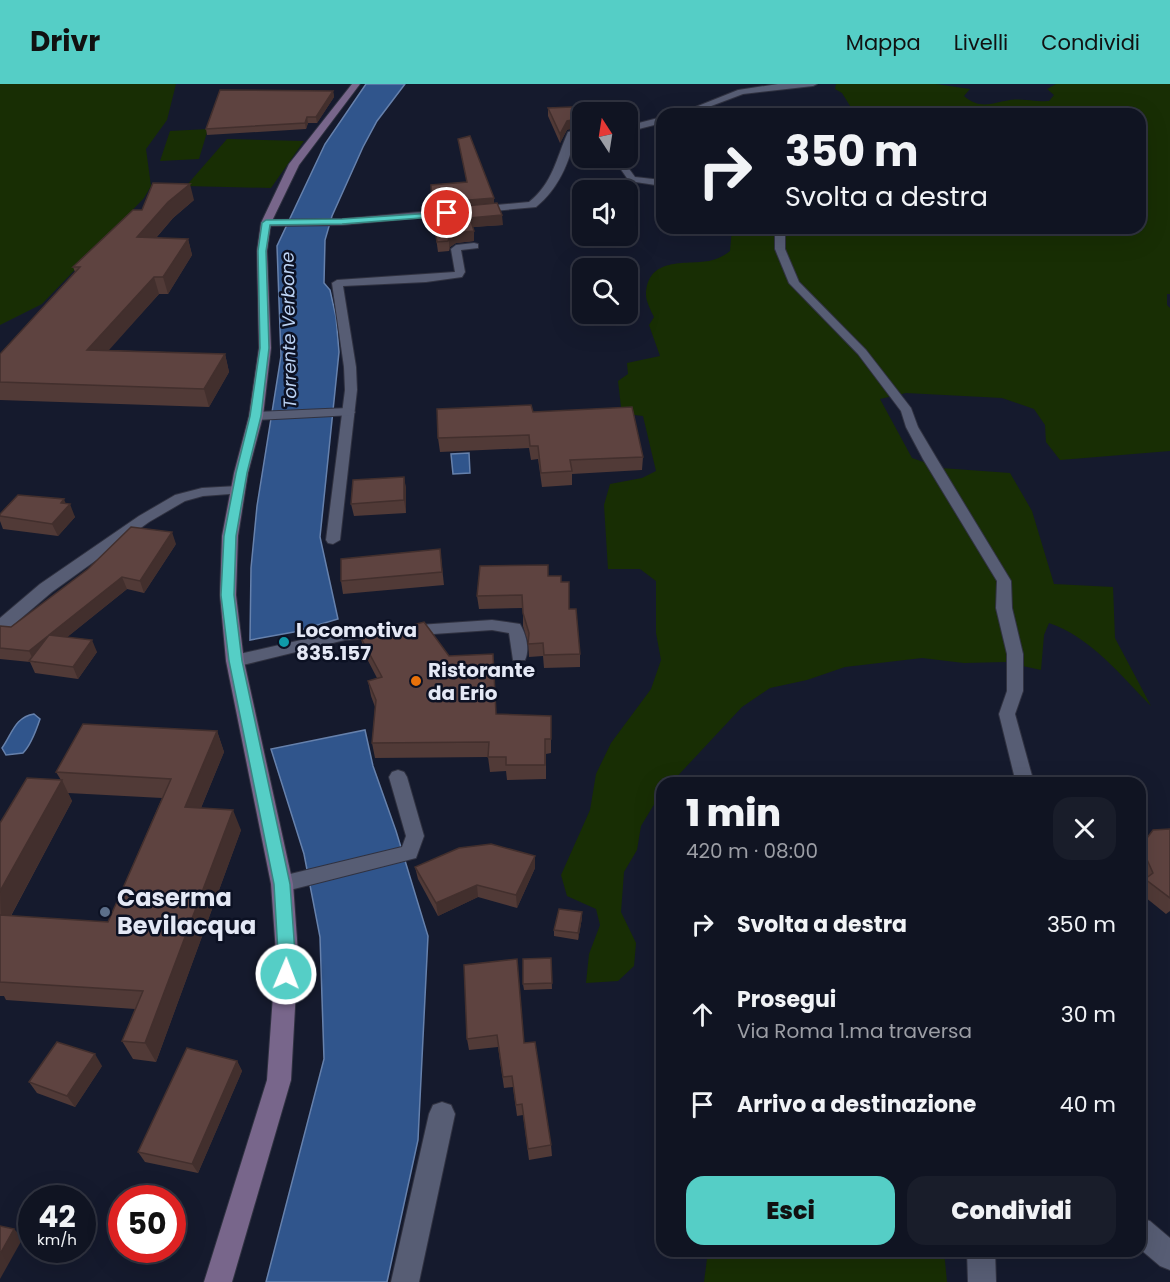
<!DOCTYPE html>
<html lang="it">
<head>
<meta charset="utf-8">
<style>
	:root { --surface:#101422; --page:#191d2a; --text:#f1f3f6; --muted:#9c9ea5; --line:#303340; --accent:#55cec6 }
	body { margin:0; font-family:Poppins,sans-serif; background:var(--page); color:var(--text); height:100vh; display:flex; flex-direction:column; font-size:22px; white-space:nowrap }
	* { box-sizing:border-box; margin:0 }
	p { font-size:20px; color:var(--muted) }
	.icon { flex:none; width:33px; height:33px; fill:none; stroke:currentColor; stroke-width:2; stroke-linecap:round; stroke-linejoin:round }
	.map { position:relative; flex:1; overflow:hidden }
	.sheet { position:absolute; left:656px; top:693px; width:490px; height:480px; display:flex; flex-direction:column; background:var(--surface); border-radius:18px; box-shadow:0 6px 24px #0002,0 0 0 2px var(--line) }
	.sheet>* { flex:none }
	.banner { position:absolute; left:656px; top:24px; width:490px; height:126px; border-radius:18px; box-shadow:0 6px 24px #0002,0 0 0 2px var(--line); background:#101422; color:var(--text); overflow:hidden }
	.needle { width:39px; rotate:348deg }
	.tools { position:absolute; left:572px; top:18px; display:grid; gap:12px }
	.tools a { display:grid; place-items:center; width:66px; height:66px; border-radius:12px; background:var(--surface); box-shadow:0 6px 24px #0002,0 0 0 2px var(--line); font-size:30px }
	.speed { position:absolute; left:18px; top:1101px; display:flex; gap:12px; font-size:30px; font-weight:700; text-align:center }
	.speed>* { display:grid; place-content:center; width:78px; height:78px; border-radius:50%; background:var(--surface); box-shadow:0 6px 24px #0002,0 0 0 2px var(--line); line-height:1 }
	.speed small { font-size:15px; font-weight:400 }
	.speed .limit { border:9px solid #d22; background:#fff; color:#111 }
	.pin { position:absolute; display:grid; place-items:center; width:51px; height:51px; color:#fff; margin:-26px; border:3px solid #fff; border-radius:50%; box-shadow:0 2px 6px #0007 }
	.me { position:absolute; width:66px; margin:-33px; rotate:1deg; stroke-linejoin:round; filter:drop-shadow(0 0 4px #0008) }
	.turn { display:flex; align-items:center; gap:21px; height:126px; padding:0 30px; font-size:27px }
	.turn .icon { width:78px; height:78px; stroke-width:2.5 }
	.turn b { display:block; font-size:42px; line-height:51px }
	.round { display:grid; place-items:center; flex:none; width:63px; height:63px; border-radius:18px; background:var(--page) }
	.summary { display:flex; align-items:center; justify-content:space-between; height:102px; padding:0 30px }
	h1 { font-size:36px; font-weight:800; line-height:45px }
	.primary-button { display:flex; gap:12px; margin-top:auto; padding:12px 30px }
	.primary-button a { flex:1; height:69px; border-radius:18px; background:var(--accent); color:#111; font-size:24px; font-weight:800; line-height:69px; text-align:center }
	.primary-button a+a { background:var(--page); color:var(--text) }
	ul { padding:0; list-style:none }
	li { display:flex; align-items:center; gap:18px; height:90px; padding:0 30px }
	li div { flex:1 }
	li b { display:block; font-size:22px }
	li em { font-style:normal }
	header { display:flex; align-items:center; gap:36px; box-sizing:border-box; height:84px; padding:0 30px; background:var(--accent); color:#111 }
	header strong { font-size:28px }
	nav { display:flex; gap:33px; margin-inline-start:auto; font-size:21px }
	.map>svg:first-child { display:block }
</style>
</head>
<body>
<header>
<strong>Drivr</strong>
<nav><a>Mappa</a><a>Livelli</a><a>Condividi</a></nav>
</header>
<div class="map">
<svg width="1170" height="1198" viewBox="0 0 1170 1198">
	<rect width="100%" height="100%" fill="#151a2d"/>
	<!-- green -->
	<g fill="#182e04">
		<path d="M0,0H176L167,36L146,65L151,102L144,114L42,220L0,241Z"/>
		<path d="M836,0H936L970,5L964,12C980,26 992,19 1010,16C1017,14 1038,18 1049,17L1054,11L1047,5L1056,0H1170V210H1167V221L1170,224V367L1060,376L1046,358L1045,341L1034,325L1002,314L906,309L880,315L912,374L941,384L1010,389L1032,427L1054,500L1113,503L1115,554L1151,622C1120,591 1092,554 1049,539L1044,551L1041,586L1005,578L964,579L922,574L845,583L807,596L770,604L742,623L671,699H662L661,709L641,742L637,766L624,788L621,828L636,859L634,882L618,897L586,899L589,870L600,841L596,825L567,812L561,791L590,726L596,690L611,659L651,605L661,576L656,549V497L640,485H608L604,421L610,400L642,394L656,387L643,332L626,330L621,323L618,297L628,290L627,279L660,272L649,241L654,233C651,227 646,217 646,211C647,172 686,181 709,177C717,175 724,172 730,167L732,144H1140V30H855L842,9L835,5Z"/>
		<path d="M208,45L199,75L160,77L170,47Z"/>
		<path d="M227,55L304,57L271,104L186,102Z"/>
		<path d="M708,1167H944L947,1198H704Z"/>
	</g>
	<!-- water -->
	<g fill="#30558c" stroke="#6681ac" stroke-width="1.5">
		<path d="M366,0H405L377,37L363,63L332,132L325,156L324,199L330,206L336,233L339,268L320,453L338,535L294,548L250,556L251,484L257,422L281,272L277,162L325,60Z"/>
		<path d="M469,369L470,389L453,390L451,370Z"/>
		<path d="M34,630L40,635C37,644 30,662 23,669L6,671L2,664C12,650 15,633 34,630Z"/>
		<path d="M365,646L373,682L396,747L428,852L418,1056L387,1198H266L324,975L320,853L304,770L271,665Z"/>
	</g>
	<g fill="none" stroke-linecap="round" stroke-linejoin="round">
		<!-- lane casing -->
		<g stroke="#303241" stroke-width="2">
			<g id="lane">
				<path d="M582,63V69L567,71L563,68Z"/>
				<path d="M613,74H621L635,93L662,96V102L629,97Z"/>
				<path d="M775,144H785V165L799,198L866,266L911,324L918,343L937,375L1011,497L1012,524L1023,570V607L1015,630L1034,699H1016L999,630L1007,607V570L996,524L997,497L923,375L906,343L901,327L858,270L789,199L775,165Z"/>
				<path d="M474,159L478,160V164L461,166L465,188L462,193L426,198L343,202L356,283L357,306L340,456L333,460L328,459L326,456L345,306L344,283L332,199L337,196L455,188L451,165L456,161Z"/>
				<path d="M492,536L520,540C526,550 530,565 525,576H513L509,549L492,546L345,556L235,583L229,581L227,577L229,573L235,571L345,546Z"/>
				<path d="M398,686L404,688L407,693L424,752L416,774L282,808L275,806L272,800L275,794L282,792L402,763L406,752L389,693L392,688Z"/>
			</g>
		</g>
		<!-- street casing -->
		<g stroke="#303241" stroke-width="2">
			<g id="street">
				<path d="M778,0H817L813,2L743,10L690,30H678L738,6Z"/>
				<path d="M662,33V39L627,48V42Z"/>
				<path d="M582,44V50L575,52C569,80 558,105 536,123L342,141L266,142L261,139L266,136L342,135L529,118C553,99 556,75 568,48Z"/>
				<path d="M348,324L355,328L353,331L256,336L249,332L256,328Z"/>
				<path d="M238,402L245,406L243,409L203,412L185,417L149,438L52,508L6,547L0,549V534L40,500L139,432L175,411L202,404Z"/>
				<path d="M442,1018L451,1021L455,1030L419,1198H391L429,1030L433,1021Z"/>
				<path d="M1140,1134L1150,1137L1170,1154V1186L1160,1182L1140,1165Z"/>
				<path d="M967,1167H995L996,1198H968Z"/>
			</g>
		</g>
		<!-- secondary casing -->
		<g stroke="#303241" stroke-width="2">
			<path id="secondary" d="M352,0H360L299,81L271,139L267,167L271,264L263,332L248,389L238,452L236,511L244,577L293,800L298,869L291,996L232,1198H204L267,996L276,869L271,800L226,577L220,511L222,452L234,389L249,332L259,264L257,167L261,139L289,80Z"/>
		</g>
		<!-- lane -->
		<use href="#lane" fill="#575d74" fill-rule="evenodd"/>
		<!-- street -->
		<use href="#street" fill="#575d74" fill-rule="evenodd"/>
		<!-- secondary -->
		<use href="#secondary" fill="#78668b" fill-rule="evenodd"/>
	</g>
	<!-- wall -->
	<g fill="#513a37" fill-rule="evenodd">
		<path d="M333,7L334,13L317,39H308L306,45L207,51L206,45Z"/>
		<path d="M548,24L621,25V28H582L567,46L560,59L548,32Z"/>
		<path d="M582,62V74H616V83L586,86L576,72V63Z"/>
		<path d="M194,116L173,134L156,154L188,155L192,171L168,210H159L108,266L225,270L229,288L209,323L0,316V270L75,188L73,183L142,126Z"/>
		<path d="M432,125L503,141L473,143L474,157L456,159L450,163L449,167L438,168Z"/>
		<path d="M533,328L643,373L642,386L572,390V401L542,403L538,375L531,376L529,364L440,368L438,354Z"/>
		<path d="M404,393L406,405V429L354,432L351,420Z"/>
		<path d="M66,419L75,433L58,452L3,445L0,437V430Z"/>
		<path d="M176,460L144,509L127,505L67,553L97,568L78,595L35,589L30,578L0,575V542L11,543Z"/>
		<path d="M440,465L444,501L343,510L341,497Z"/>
		<path d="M549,492L561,498L569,525L580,570V583L544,584L543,572L529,573L528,558L523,542V524L479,525L477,512Z"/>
		<path d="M361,554L449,572L494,585L496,630L551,632V669L546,670V695L507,696L506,687L490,688L488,673L375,674L372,659L375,623L371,612L368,597L377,594L364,569Z"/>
		<path d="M217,647L224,668L201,724L241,746L156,978L133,975L122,957L135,925L6,916L4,912H0V739L61,696L56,688ZM68,709L162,714L108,838L11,832L72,717Z"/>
		<path d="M1170,745V827L1166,830L1140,809V803L1144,797L1140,789V763L1153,746Z"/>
		<path d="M415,783L535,784L517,824L478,813L438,832L418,795Z"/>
		<path d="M582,828V834L578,856L554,852V846Z"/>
		<path d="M551,874L552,905L524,906L523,900Z"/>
		<path d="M464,881L524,959L551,1061L552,1072L529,1076L523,1031L517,1032L513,1003L504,1004L498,963L469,966L467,955Z"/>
		<path d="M237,977L242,987L198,1089L145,1078L138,1068Z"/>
		<path d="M102,982L75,1023L37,1009L29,998Z"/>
	</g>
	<!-- shaded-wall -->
	<g fill="#422f2d">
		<path d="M333,7L334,13L317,39L316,33Z"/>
		<path d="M307,33L308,39L306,45L305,39Z"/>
		<path d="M582,34V43L567,46L560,59V50L567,37Z"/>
		<path d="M581,52V61L575,63V54Z"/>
		<path d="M617,74L616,83L586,86V77Z"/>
		<path d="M190,100L194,116L173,134L142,170L137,153L168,118Z"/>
		<path d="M494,114V119L432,125V119Z"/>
		<path d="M502,131L503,141L471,143L470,134Z"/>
		<path d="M474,147V157L456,159L450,163L449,167V154L455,149Z"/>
		<path d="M188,155L192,171L168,210L163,193Z"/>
		<path d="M154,193L159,210L93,284L87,266Z"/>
		<path d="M225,270L229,288L209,323L204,305Z"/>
		<path d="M404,393L406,405V429L404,416Z"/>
		<path d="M64,415L67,423L70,420L75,433L58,452L52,440L61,419Z"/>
		<path d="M172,448L176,460L144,509L140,497Z"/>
		<path d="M122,493L127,505L55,563L49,551Z"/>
		<path d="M49,551L54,563L35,579L29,567Z"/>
		<path d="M92,556L97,568L78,595L73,583Z"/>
		<path d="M217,647L224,668L193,743L185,723Z"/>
		<path d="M62,696L72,717L1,850L0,807Z"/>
		<path d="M233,726L241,746L156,978L145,959Z"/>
		<path d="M535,772V784L517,824L516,811Z"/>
		<path d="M477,801L478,813L438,832L436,819Z"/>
		<path d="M582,828V834L578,856V849Z"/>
		<path d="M95,970L102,982L75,1023L67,1012Z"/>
		<path d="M237,977L242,987L198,1089L192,1080Z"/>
		<path d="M14,1145L23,1154L0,1195V1170Z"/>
	</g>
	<!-- building -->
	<g fill="#5e4340" stroke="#422f2d" stroke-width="1.5">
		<path d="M220,6L333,7L316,33H307L305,39L206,45Z"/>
		<path d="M620,21L621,25L613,28H582V34L567,37L560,50L548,24Z"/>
		<path d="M582,44V53L575,54L577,45Z"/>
		<path d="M470,52L494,114L432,119L431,101L467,98L458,55Z"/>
		<path d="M582,62V72L576,63Z"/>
		<path d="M583,74H617L586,77Z"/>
		<path d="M153,99L190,100L168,118L137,153L188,155L163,193H154L87,266L225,270L204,305L0,298V270L80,183H73L133,126H142Z"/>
		<path d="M497,119L502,131L470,134L474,147L455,149L449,154L448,157L437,158L432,125Z"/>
		<path d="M531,321L533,328L632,323L643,373L570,376L572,387L541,389L538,362H530L529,351L438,354L437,325Z"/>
		<path d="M404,393V416L351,420L353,396Z"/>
		<path d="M18,411L64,415L61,419L70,420L52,440L0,432V430Z"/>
		<path d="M131,443L172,448L140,497L122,493L49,551L92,556L73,583L29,577L49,551L29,567L0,564V542L11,543L88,485Z"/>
		<path d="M440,465L442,488L341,497V475Z"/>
		<path d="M548,481V492H561V498H569V525H576L580,570L544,571L543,559L528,560L529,549L523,529L522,511L477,512L480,482Z"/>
		<path d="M424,538L449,572L493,570L496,630L551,632V655H545V681H506V673H488L489,658L372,659L376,616L368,597L382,593L361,554Z"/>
		<path d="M83,640L217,647L185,723L233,726L145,959L122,957L143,907L0,898V831L108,838L171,695L56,688Z"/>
		<path d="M27,694L62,696L0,807V739Z"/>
		<path d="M1170,745V814L1145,795L1153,789L1141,762L1153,746Z"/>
		<path d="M491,760L535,772L516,811L477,801L436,819L415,783L459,764Z"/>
		<path d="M559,825L582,828L578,849L554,846Z"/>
		<path d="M551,874L552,899L523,900V875Z"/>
		<path d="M517,875L524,959L535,958L551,1061L528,1065L522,1020L516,1021L512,992L503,993L497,951L467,955L464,881Z"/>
		<path d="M57,958L95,970L67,1012L29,998Z"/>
		<path d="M187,964L237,977L192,1080L138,1068Z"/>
		<path d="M0,1142L14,1145L0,1170Z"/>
	</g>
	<!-- route -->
	<path fill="#55cec6" stroke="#378681" stroke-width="1.5" d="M449,128V131L447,132L342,140L270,141L266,167L269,264L261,332L247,389L236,452L234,511L242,577L290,800L295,869L292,896L286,898L280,896L277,890L278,869L274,800L229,577L221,511L224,452L236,389L250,332L260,264L258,167L262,139L266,136L342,135Z"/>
	<!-- markers -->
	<circle fill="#0f9aa8" stroke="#0c1123" stroke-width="2" cx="284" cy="558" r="6"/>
	<circle fill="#e8710a" stroke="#0c1123" stroke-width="2" cx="416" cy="597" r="6"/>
	<circle fill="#5c6f8a" stroke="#0c1123" stroke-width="2" cx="105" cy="828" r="6"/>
	<g text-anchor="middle" stroke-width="5" stroke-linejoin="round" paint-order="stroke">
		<!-- far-water labels -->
		<g font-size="18" font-style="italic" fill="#bbd2f3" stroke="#0c1123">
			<text transform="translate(289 246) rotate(-91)" y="6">Torrente Verbone</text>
		</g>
		<!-- poi labels -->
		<g font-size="20" font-weight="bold" fill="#e4e8f5" stroke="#0c1123" text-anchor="start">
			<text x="296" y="553">Locomotiva<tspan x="296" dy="23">835.157</tspan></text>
			<text x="428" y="593">Ristorante<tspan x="428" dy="23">da Erio</tspan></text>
		</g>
		<!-- near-poi labels -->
		<g font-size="24" font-weight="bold" fill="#e4e8f5" stroke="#0c1123" text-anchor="start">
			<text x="117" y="822">Caserma<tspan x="117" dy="28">Bevilacqua</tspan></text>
		</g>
	</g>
</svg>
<div class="tools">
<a><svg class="needle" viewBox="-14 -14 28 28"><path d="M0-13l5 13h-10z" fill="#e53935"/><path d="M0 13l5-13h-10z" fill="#9c9ea5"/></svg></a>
<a><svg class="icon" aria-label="sound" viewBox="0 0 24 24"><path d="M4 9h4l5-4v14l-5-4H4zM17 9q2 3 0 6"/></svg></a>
<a><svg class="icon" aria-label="search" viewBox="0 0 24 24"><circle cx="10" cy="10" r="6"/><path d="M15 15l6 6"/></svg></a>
</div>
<div class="speed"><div>42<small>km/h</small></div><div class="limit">50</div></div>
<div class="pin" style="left:447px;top:129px;background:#d93025"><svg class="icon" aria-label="arrive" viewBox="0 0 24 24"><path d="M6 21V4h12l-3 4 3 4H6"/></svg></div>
<svg class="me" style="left:286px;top:890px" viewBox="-20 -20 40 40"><circle r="17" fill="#55cec6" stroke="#fff" stroke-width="3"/><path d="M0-11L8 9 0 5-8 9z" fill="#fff"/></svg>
<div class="banner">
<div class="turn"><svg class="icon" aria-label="right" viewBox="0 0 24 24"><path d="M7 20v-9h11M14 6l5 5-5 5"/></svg><div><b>350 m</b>Svolta a destra</div></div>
</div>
<section class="sheet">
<div class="summary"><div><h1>1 min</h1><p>420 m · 08:00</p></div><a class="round"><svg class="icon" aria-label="close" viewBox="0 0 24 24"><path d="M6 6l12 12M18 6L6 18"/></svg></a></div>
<ul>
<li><svg class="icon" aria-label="right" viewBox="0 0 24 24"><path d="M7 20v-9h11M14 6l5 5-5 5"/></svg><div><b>Svolta a destra</b></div><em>350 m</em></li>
<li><svg class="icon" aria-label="ahead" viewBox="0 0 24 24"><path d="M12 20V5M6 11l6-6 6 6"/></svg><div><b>Prosegui</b><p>Via Roma 1.ma traversa</p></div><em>30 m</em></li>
<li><svg class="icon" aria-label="arrive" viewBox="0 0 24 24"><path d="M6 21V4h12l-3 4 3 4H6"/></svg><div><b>Arrivo a destinazione</b></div><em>40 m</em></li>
</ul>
<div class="primary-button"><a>Esci</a><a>Condividi</a></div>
</section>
</div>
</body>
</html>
